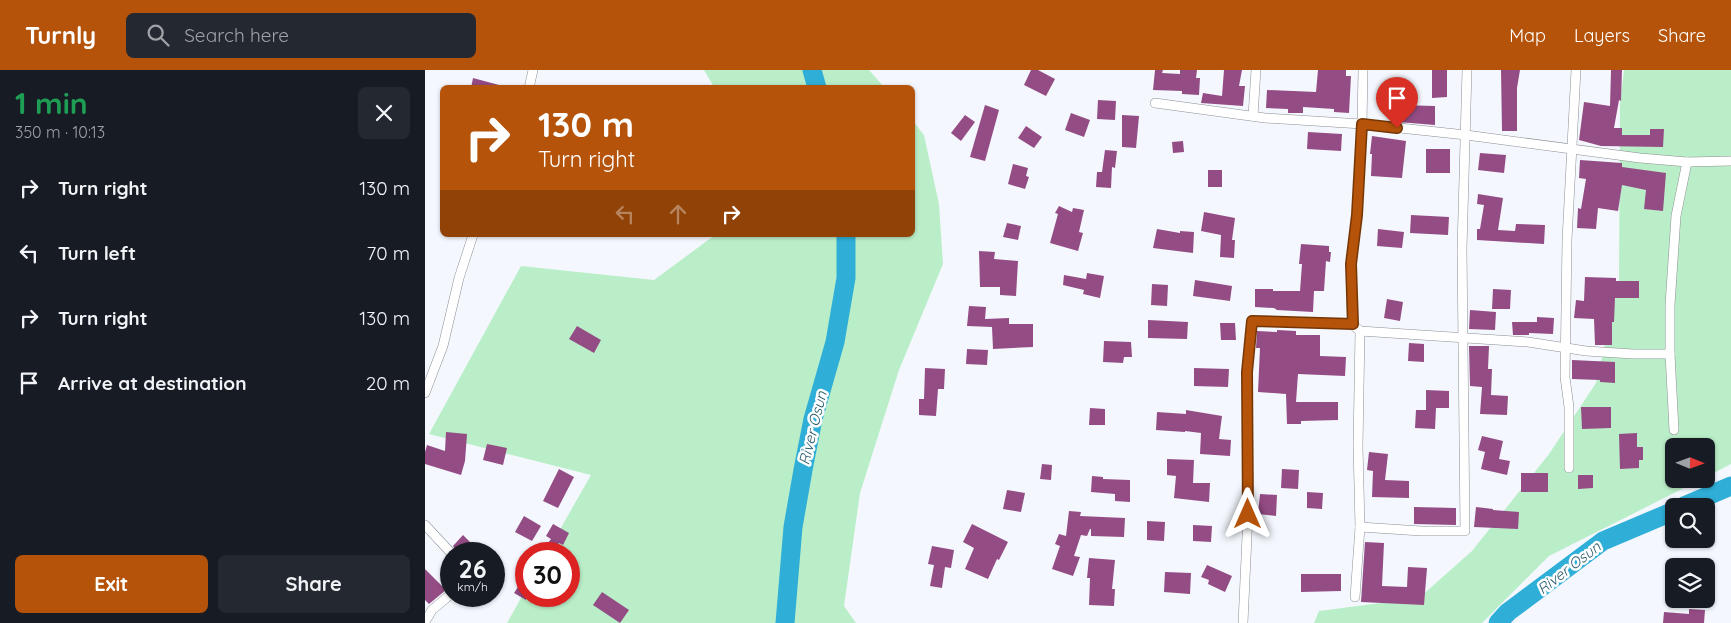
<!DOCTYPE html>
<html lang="en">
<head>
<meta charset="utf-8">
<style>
	:root { --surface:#171b24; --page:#242831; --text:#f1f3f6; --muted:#9ea1a6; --accent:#b45309 }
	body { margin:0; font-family:Quicksand,sans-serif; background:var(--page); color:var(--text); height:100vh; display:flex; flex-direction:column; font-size:19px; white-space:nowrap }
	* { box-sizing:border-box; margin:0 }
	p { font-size:16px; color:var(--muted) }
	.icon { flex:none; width:28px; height:28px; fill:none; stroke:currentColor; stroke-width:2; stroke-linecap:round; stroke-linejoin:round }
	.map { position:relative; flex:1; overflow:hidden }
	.drawer { display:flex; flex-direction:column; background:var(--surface); width:425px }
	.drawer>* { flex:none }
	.banner { position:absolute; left:15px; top:15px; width:475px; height:152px; border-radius:8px; box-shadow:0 1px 4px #0004; background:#b45309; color:#fff; overflow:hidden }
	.needle { width:32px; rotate:91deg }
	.buttons { position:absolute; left:1240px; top:368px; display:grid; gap:10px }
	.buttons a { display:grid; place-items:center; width:50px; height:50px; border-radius:8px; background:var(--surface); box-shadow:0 1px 4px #0004; font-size:25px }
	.speed { position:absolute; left:15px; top:472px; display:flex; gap:10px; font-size:25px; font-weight:700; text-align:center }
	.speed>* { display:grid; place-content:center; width:65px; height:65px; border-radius:50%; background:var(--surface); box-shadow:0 1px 4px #0004; line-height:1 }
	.speed small { font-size:12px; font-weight:400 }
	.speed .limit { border:8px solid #d22; background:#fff; color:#111 }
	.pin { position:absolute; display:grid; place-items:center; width:42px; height:42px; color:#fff; margin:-51px -21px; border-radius:50% 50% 50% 0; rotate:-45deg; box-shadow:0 0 5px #0007 }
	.pin .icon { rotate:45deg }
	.me { position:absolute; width:55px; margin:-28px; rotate:0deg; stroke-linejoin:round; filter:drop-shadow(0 0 4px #0008) }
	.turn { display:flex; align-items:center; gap:18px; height:105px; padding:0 15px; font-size:22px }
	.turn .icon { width:65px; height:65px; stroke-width:2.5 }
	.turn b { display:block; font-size:35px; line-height:42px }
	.lanes { display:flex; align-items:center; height:48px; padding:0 15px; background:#0003; justify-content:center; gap:25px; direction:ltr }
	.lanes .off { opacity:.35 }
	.round { display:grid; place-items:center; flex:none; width:52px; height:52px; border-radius:8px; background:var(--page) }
	.headline { display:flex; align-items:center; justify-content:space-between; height:85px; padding:0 15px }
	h1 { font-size:30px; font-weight:700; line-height:38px; color:#1e9e55 }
	.button { display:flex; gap:10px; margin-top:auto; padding:10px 15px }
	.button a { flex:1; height:58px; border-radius:8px; background:var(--accent); color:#fff; font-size:20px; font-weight:700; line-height:58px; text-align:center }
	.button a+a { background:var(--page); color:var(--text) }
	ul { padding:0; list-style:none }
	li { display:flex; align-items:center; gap:15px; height:65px; padding:0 15px }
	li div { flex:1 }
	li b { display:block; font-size:19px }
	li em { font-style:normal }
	header { display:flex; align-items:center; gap:30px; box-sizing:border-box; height:70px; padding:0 25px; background:var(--accent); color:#fff }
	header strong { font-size:24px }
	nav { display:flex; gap:28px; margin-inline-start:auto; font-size:18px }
	.search { width:350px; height:45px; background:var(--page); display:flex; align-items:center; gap:12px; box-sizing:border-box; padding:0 18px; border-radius:8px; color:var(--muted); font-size:19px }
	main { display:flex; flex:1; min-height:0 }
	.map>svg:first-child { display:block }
</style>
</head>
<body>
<header>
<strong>Turnly</strong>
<div class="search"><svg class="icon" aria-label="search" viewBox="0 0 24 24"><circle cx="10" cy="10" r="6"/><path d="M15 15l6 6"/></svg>Search here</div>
<nav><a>Map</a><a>Layers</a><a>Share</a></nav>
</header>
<main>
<section class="drawer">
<div class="headline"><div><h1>1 min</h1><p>350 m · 10:13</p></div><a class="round"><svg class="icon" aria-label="close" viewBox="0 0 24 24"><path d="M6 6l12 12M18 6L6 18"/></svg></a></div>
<ul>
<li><svg class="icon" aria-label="right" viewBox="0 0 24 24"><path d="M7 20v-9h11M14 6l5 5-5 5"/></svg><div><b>Turn right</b></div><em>130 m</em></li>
<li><svg class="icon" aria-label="left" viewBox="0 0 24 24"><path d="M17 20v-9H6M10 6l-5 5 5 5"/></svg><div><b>Turn left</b></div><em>70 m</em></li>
<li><svg class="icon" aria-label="right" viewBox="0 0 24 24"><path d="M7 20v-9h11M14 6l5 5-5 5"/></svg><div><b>Turn right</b></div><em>130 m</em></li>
<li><svg class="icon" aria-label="arrive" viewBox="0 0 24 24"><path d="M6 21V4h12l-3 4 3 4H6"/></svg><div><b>Arrive at destination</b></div><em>20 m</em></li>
</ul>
<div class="button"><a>Exit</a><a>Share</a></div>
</section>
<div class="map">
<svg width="1306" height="553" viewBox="0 0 1306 553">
	<rect width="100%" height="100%" fill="#f4f8fe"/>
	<!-- green -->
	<g fill="#baeec8">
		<path d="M279,0H444L459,17H289Z"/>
		<path d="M1199,0H1306V394L1281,407V376H1249V409H1277L1124,486L1057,553H889L894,541L994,528L1047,481L1124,384L1171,313L1194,213L1195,34Z"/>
		<path d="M488,51L499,65L514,134L518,194L474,300L435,423L419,536L431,553H82L101,519V526H144V484H121L166,405L4,364L96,196L229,210L290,165H488Z"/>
	</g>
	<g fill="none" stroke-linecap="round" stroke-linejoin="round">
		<!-- river -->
		<g stroke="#2fafd7" stroke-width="19">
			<path d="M387,0L392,18"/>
			<path d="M1259,436L1306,416"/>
			<path d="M360,553L368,457L378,400L388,349L410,272L421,208V165"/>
			<path d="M1073,553L1083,542L1178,471L1249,441"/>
		</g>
	</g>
	<!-- building -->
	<g fill="#944c84">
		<path d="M606,0H613L630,9L621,26L599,15Z"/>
		<path d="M730,0H738L737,3L755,4V0H772L771,8H775L774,25L757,24V21L728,20Z"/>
		<path d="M799,0H817L814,16H820L818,36L776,33L778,23L797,26Z"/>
		<path d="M893,0H921V6H926L924,43L909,42V39L878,37V43H863V39L841,38L842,20L891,22Z"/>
		<path d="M1007,0H1022V27L1007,28Z"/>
		<path d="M1076,0H1095L1092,18V61H1077Z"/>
		<path d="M1186,0H1197L1196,31L1194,30L1189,58H1197V65H1225V59H1239L1238,77L1176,76L1154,70L1159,32L1185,36Z"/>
		<path d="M48,8L74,15V18H46Z"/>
		<path d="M673,30L691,31L690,50L672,49Z"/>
		<path d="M560,35L574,40L560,91L545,87Z"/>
		<path d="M974,35L1010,36V55L973,52Z"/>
		<path d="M646,43L665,50L659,67L640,60Z"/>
		<path d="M540,45L550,52L536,71L526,63Z"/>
		<path d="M697,45L714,46L711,78L697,77Z"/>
		<path d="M601,56L617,67L609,78L593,68Z"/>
		<path d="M883,62L917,64L916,81L882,79Z"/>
		<path d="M947,66L981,71L977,108L946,106L947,84H945Z"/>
		<path d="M758,71L759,82L748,83L747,72Z"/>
		<rect x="1001" y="79" width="24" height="24"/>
		<path d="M680,80L692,81L690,98L687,97L686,118L671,117L672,102H677Z"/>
		<path d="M1055,83L1081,85L1079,103L1053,100Z"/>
		<path d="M1155,90L1197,93V97L1241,103L1238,141L1219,139L1221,120L1197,115L1193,141L1173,138L1171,159L1152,158L1153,138L1156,139L1161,109L1154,108Z"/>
		<path d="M588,94L603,98L601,106L604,107L600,119L583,114Z"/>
		<rect x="783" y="100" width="14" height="17"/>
		<path d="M1053,124L1078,128L1073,160L1090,161L1091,154L1120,155L1119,174L1052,170V159H1055L1059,135L1052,134Z"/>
		<path d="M634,136L647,142L648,138L659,140L654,162L658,163L653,181L625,173L633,144L630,143Z"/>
		<path d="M779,142L810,148L807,170H810L809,188L795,187L796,165L776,161Z"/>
		<path d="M986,145L1024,147L1023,165L985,163Z"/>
		<path d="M582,153L596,156L593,170L578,167Z"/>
		<path d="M732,159L755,163V161L769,162L768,183L728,178Z"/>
		<path d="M953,159L979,162L977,178L952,176Z"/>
		<path d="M876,174L904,176V182H906L905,192L901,191L899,221H889L888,242L852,240L849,238L830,237V219H848V221H875L877,194H874Z"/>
		<path d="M554,181L570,182L569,189L593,191L591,226L575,225V217H555Z"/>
		<path d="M662,203L679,206L675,228L658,224L659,220L638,215L639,205L661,209Z"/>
		<path d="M1160,207L1191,208V211H1214V228H1190L1189,252H1187V275H1170L1169,249L1149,248L1151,230L1159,231Z"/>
		<path d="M770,210L807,216L805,231L768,226Z"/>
		<path d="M727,214L743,215L742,236L726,235Z"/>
		<path d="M1068,219L1086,220L1085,239H1067Z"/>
		<path d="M962,229L978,232L975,251L959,248Z"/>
		<path d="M544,236L561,237L560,249L584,248V254H608V277L568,279L567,257L542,256Z"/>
		<path d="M1045,240L1071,242L1070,260L1044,259Z"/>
		<path d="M1112,247L1129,248L1128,264L1104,263V265H1088L1087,252H1112Z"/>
		<path d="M723,250L763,252L762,269L723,268Z"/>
		<path d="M795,253H810L811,270H796Z"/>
		<path d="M152,256L176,270L169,283L144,269Z"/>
		<path d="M852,260L871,261V265H895V286L921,287L920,306L873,304L871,332H913V350L876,351V354H862L861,324L833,322L835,278H831L832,261L852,262Z"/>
		<path d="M679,271L706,272L707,287H699L698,293L678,292Z"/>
		<path d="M984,273L999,274V292L983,291Z"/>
		<path d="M1044,276H1064L1063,299H1067L1066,325L1083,326L1082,345L1055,344L1057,317L1045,316Z"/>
		<path d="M542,279L563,280L562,295L541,294Z"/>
		<path d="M1147,290L1190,292V313L1175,312V310L1147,309Z"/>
		<path d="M500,298L520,299L519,319H513L511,346L494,345V329H499Z"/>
		<path d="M769,298L804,299L803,317L769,316Z"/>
		<path d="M1001,320L1024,321V338H1011L1010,359L990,358L991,340H1001Z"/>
		<path d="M1156,337H1186V358L1157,359Z"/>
		<path d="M665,338L680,339V355H664Z"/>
		<path d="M761,340L797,346L794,369L806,370L805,386L775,384L776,363L760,361V362L731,360L732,342L761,344Z"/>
		<path d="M21,362L42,364L40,391L36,405L0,394V382L2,375L20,381Z"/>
		<path d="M1212,363V377H1218V390H1214V398L1195,399L1194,364Z"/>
		<path d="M1057,366L1078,371L1074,389L1085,391L1082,405L1056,399L1060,382L1053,380Z"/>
		<path d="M62,374L82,378L78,395L58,390Z"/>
		<path d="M944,382L963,384L960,410L984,411V428L947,427L948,401L942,400Z"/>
		<path d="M742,389L769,390L768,413H785L784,432L749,428L751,406L742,405Z"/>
		<path d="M617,394L627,395L626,410L615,409Z"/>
		<path d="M134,399L149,407L133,438L118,431Z"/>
		<path d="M857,399L874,400L873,419L856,418Z"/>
		<rect x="1096" y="403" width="27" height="19"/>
		<path d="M1153,405H1168V418L1153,419Z"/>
		<path d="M667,406L678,407V409L705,410V432L690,431V424L666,422Z"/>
		<path d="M582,420L600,423L596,442L578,439Z"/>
		<path d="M882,422L898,423L897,439L882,438Z"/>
		<path d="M835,424L852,425L851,446L833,444Z"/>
		<path d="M989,437L1031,438V455L989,454Z"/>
		<path d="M1051,437L1068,439V440L1094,442L1093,459L1049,457Z"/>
		<path d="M644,441L656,442L655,446L700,448L699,467L666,466V459H665L662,466L656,465L649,486L655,487L648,506L627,499L635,476L630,474L634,464L641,466Z"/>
		<path d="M99,446L116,456L107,471L90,462Z"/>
		<path d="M722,451L740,452L739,471L722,470Z"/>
		<path d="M128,454L144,463L138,475L134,473L127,484H123L118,480L126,469L121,466Z"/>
		<path d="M547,454L583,472L574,490L572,489L563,509L540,499L549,478L538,472Z"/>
		<path d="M768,455L787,456L786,472L768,471Z"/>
		<path d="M38,465L47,474L38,484H33L28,476Z"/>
		<path d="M940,472L959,473L957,516L982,517L983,497L1002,498L999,535L936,532Z"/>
		<path d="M507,476L529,480L526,498L520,497L517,518L505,516L509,495L503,494Z"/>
		<path d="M664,488L690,490L687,519H690L689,536L664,535L665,508H662Z"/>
		<path d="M782,495L807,506L800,522L783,514L784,510L776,507Z"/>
		<path d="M0,499L21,520L4,534L0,530Z"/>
		<path d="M740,502L766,503L765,524L739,522Z"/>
		<path d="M876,504H916V521L876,522Z"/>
		<path d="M101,505V530L89,523Z"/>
		<path d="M177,522L204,540L195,553L168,535Z"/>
		<path d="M1264,539L1280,540L1279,553H1238L1239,542L1264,544Z"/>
	</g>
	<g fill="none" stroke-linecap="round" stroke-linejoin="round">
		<!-- street casing -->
		<g stroke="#8b8f94" stroke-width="10">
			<g id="street">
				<path d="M104,18L108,0"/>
				<path d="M730,33L840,48L937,54L1041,65L1215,88L1262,92L1306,91"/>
				<path d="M828,46L831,0"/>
				<path d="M927,254L926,194L932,145L937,54L938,0"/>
				<path d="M935,261L1103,272L1161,281L1208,284H1245"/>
				<path d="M0,323L18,276L34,208L48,165"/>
				<path d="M1249,360L1245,284V235L1251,146L1262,92"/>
				<path d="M1144,398V337L1140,307L1142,170L1151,0"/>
				<path d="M0,455L27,484"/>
				<path d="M935,457L996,461H1040L1037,179L1042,0"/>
				<path d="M0,552L7,540L26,524"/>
				<path d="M818,553L823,444L822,302L827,251L927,254L935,261L933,376L935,457L930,527"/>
			</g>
		</g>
		<!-- street -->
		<use href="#street" stroke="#fff" stroke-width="9"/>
	</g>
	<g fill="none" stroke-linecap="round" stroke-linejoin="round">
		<!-- route casing -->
		<g stroke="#753606" stroke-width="12">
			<path id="route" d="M823,444L822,302L827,251L928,254L926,194L932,145L937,54L972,58"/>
		</g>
		<!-- route -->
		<use href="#route" stroke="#b45309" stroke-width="9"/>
	</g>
	<g text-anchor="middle" stroke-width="5" stroke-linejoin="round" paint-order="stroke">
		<!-- water labels -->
		<g font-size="15" font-style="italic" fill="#2b5c6e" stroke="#fff">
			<text transform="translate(388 358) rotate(-76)" y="5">River Osun</text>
			<text transform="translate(1144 498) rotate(-38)" y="5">River Osun</text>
		</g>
	</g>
</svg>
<div class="buttons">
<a><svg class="needle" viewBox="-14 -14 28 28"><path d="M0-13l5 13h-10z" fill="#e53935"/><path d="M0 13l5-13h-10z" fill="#9ea1a6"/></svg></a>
<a><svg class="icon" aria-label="search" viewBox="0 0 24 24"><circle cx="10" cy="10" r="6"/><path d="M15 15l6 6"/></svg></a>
<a><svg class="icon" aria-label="layers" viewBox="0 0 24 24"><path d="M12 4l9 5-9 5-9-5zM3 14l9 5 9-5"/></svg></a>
</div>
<div class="speed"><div>26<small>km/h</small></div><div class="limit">30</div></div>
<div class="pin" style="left:972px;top:58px;background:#d93025"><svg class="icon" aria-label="arrive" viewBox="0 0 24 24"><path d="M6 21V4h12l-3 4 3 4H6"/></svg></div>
<svg class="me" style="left:823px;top:444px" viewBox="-20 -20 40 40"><path d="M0-17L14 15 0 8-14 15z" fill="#b45309" stroke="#fff" stroke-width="4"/></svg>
<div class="banner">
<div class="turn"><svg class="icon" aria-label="right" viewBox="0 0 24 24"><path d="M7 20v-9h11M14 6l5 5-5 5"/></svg><div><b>130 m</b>Turn right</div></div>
<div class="lanes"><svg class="icon off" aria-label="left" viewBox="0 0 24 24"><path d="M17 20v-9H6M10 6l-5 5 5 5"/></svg><svg class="icon off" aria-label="ahead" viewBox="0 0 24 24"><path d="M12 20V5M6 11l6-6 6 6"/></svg><svg class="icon" aria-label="right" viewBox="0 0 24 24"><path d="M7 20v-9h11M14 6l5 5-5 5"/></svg></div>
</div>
</div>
</main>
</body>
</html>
